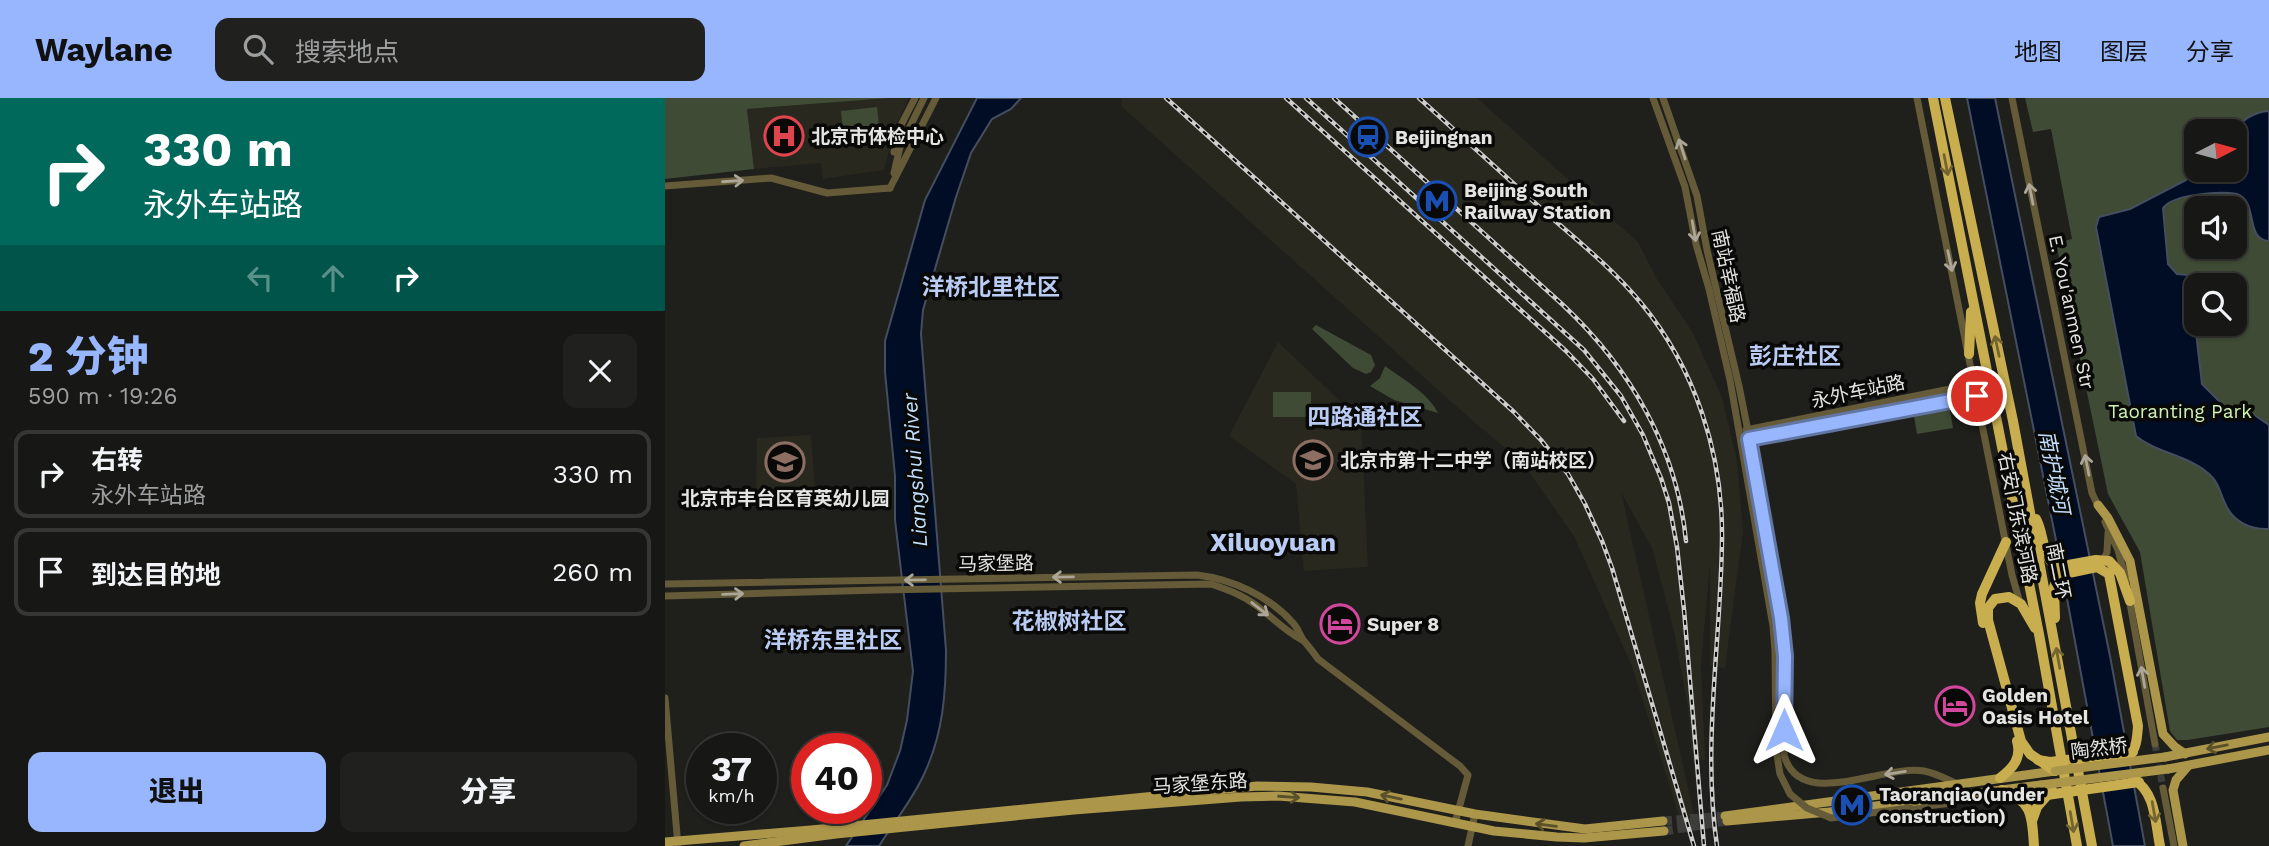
<!DOCTYPE html>
<html lang="zh">
<head>
<meta charset="utf-8">
<style>
	:root { --surface:#171715; --page:#20201e; --text:#f1f3f6; --muted:#9e9fa0; --line:#363634; --accent:#97b6fd }
	body { margin:0; font-family:"Work Sans","Noto Sans SC",sans-serif; background:var(--page); color:var(--text); height:100vh; display:flex; flex-direction:column; font-size:26px; white-space:nowrap }
	* { box-sizing:border-box; margin:0 }
	p { font-size:23px; color:var(--muted) }
	.icon { flex:none; width:38px; height:38px; fill:none; stroke:currentColor; stroke-width:2; stroke-linecap:round; stroke-linejoin:round }
	.map { position:relative; flex:1; overflow:hidden }
	.side { display:flex; flex-direction:column; background:var(--surface); width:665px }
	.side>* { flex:none }
	.hud { background:#00695c; color:#fff; overflow:hidden }
	.needle { width:46px; rotate:84deg }
	.fabs { position:absolute; left:1519px; top:21px; display:grid; gap:14px }
	.fabs a { display:grid; place-items:center; width:63px; height:63px; border-radius:14px; background:var(--surface); box-shadow:0 2px 5px #0004,0 0 0 2px var(--line); font-size:35px }
	.speed { position:absolute; left:21px; top:635px; display:flex; gap:14px; font-size:35px; font-weight:700; text-align:center }
	.speed>* { display:grid; place-content:center; width:91px; height:91px; border-radius:50%; background:var(--surface); box-shadow:0 2px 5px #0004,0 0 0 2px var(--line); line-height:1 }
	.speed small { font-size:18px; font-weight:400 }
	.speed .limit { border:10px solid #d22; background:#fff; color:#111 }
	.pin { position:absolute; display:grid; place-items:center; width:60px; height:60px; color:#fff; margin:-30px; border:4px solid #fff; border-radius:50%; box-shadow:0 2px 7px #0007 }
	.me { position:absolute; width:77px; margin:-38px; rotate:0deg; stroke-linejoin:round; filter:drop-shadow(0 0 5px #0008) }
	.turn { display:flex; align-items:center; gap:24px; height:147px; padding:0 28px; font-size:32px }
	.turn .icon { width:91px; height:91px; stroke-width:2.5 }
	.turn b { display:block; font-size:49px; line-height:60px }
	.lanes { display:flex; align-items:center; height:66px; padding:0 28px; background:#0003; justify-content:center; gap:35px; direction:ltr }
	.lanes .off { opacity:.35 }
	.round { display:grid; place-items:center; flex:none; width:74px; height:74px; border-radius:14px; background:var(--page) }
	.summary { display:flex; align-items:center; justify-content:space-between; height:119px; padding:0 28px }
	h1 { font-size:42px; font-weight:800; line-height:52px; color:var(--accent) }
	.action { display:flex; gap:14px; margin-top:auto; padding:14px 28px }
	.action a { flex:1; height:80px; border-radius:14px; background:var(--accent); color:#111; font-size:28px; font-weight:800; line-height:80px; text-align:center }
	.action a+a { background:var(--page); color:var(--text) }
	ul { padding:0; list-style:none }
	li { display:flex; align-items:center; gap:21px; height:88px; margin:0 14px 10px; padding:0 14px; border:4px solid var(--line); border-radius:14px }
	li div { flex:1 }
	li b { display:block; font-size:26px }
	li em { font-style:normal }
	header { display:flex; align-items:center; gap:42px; box-sizing:border-box; height:98px; padding:0 35px; background:var(--accent); color:#111 }
	header strong { font-size:33px }
	nav { display:flex; gap:38px; margin-inline-start:auto; font-size:24px }
	.search { width:490px; height:63px; background:var(--page); display:flex; align-items:center; gap:18px; box-sizing:border-box; padding:0 24px; border-radius:14px; color:var(--muted); font-size:26px }
	main { display:flex; flex:1; min-height:0 }
	.map>svg:first-child { display:block }
</style>
</head>
<body>
<header>
<strong>Waylane</strong>
<div class="search"><svg class="icon" aria-label="search" viewBox="0 0 24 24"><circle cx="10" cy="10" r="6"/><path d="M15 15l6 6"/></svg>搜索地点</div>
<nav><a>地图</a><a>图层</a><a>分享</a></nav>
</header>
<main>
<section class="side">
<div class="hud">
<div class="turn"><svg class="icon" aria-label="right" viewBox="0 0 24 24"><path d="M7 20v-9h11M14 6l5 5-5 5"/></svg><div><b>330 m</b>永外车站路</div></div>
<div class="lanes"><svg class="icon off" aria-label="left" viewBox="0 0 24 24"><path d="M17 20v-9H6M10 6l-5 5 5 5"/></svg><svg class="icon off" aria-label="ahead" viewBox="0 0 24 24"><path d="M12 20V5M6 11l6-6 6 6"/></svg><svg class="icon" aria-label="right" viewBox="0 0 24 24"><path d="M7 20v-9h11M14 6l5 5-5 5"/></svg></div>
</div>
<div class="summary"><div><h1>2 分钟</h1><p>590 m · 19:26</p></div><a class="round"><svg class="icon" aria-label="close" viewBox="0 0 24 24"><path d="M6 6l12 12M18 6L6 18"/></svg></a></div>
<ul>
<li><svg class="icon" aria-label="right" viewBox="0 0 24 24"><path d="M7 20v-9h11M14 6l5 5-5 5"/></svg><div><b>右转</b><p>永外车站路</p></div><em>330 m</em></li>
<li><svg class="icon" aria-label="arrive" viewBox="0 0 24 24"><path d="M6 21V4h12l-3 4 3 4H6"/></svg><div><b>到达目的地</b></div><em>260 m</em></li>
</ul>
<div class="action"><a>退出</a><a>分享</a></div>
</section>
<div class="map">
<svg width="1604" height="748" viewBox="0 0 1604 748">
	<rect width="100%" height="100%" fill="#1f1f1c"/>
	<!-- built -->
	<g fill="#29281f">
		<path d="M225,0H244L231,28L219,72L158,81L156,65L89,71L82,11Z"/>
		<path d="M457,0H812L973,144L992,181L1028,235L1057,299L1072,363L1078,433L1060,570L1045,568V466L1036,566L1040,662L1028,664L1023,610L1009,533L987,450L956,394L1031,725L1017,728L968,571L909,438L857,364L809,324L456,8Z"/>
		<path d="M613,244L696,323L703,469L639,473L631,386L564,338Z"/>
		<path d="M146,337L150,389L91,393L92,340Z"/>
	</g>
	<!-- green -->
	<g fill="#3f4b35" fill-rule="evenodd">
		<path d="M0,0H225L82,11L89,71L0,81Z"/>
		<path d="M1360,0H1604V629L1523,642H1512L1505,633L1475,454L1443,396L1391,145L1407,141L1386,31L1368,34ZM1531,33H1570V72H1531ZM1531,110H1570V149H1531ZM1531,187H1570V226H1531Z"/>
		<path d="M212,9L214,28L178,32L176,13Z"/>
		<path d="M651,227L706,257L710,267L706,274L701,276L688,270L647,231Z"/>
		<path d="M720,268C738,281 763,295 773,315L729,302L705,288L715,280Z"/>
		<rect x="608" y="294" width="38" height="25"/>
		<path d="M1285,312L1288,330L1252,336L1249,318Z"/>
	</g>
	<!-- water -->
	<g fill="#000d25" stroke="#444e5e" stroke-width="2">
		<path d="M312,0H356L346,11L327,21L306,55L291,99L258,212L256,236L281,552C281,595 278,635 260,674C249,700 229,724 214,748H181L222,687L235,653L242,622L248,573L230,422V378L220,274V243L260,102Z"/>
		<path d="M1302,0H1330L1445,558L1480,748H1448L1393,452Z"/>
		<path d="M1604,13V143C1579,141 1594,104 1572,96C1555,93 1508,96 1498,110L1503,166L1512,176L1535,178L1546,184L1547,187H1531L1530,226L1537,286L1567,316L1585,314L1604,327V431C1585,432 1567,423 1560,405C1556,397 1554,387 1548,380C1527,357 1492,356 1471,338L1431,129L1434,119L1465,111L1521,82L1527,65V49L1531,46V72H1570L1569,33C1578,21 1589,14 1604,13Z"/>
	</g>
	<g fill="none" stroke-linecap="round" stroke-linejoin="round">
		<!-- minor-tunnel -->
		<path stroke="#3d3d3a" stroke-width="7" stroke-dasharray="7 3.5" stroke-linecap="butt" d="M1490,646L1498,690"/>
		<!-- major-tunnel -->
		<g stroke="#3d3d3a" stroke-width="9" stroke-dasharray="9 4.5" stroke-linecap="butt">
			<path d="M998,723L1060,718"/>
			<path d="M999,733L1062,723"/>
		</g>
		<!-- minor -->
		<g stroke="#655b38" stroke-width="7">
			<path d="M988,0L1020,89L1031,146L1044,191L1065,282L1108,528L1110,553L1111,651"/>
			<path d="M998,0L1032,98L1042,152L1074,288L1087,353L1116,520L1120,558L1119,657C1135,714 1218,666 1259,673C1271,675 1283,682 1295,687"/>
			<path d="M1252,0L1347,477L1355,505"/>
			<path d="M1347,0L1427,395L1434,410"/>
			<path d="M229,54L234,31L250,0"/>
			<path d="M229,75L235,49L259,0"/>
			<path d="M0,88L106,80L162,95L225,90"/>
			<path d="M225,90L271,0"/>
			<path d="M1081,332L1310,286"/>
			<path d="M1083,341L1312,298"/>
			<path d="M1440,424L1453,452L1461,482"/>
			<path d="M1438,464L1442,454L1443,435"/>
			<path d="M0,486L532,477C567,481 604,498 628,525C633,530 635,538 639,543C644,549 649,555 653,561L795,668L803,677L790,725"/>
			<path d="M0,498L214,492L546,486C563,492 578,497 592,508C607,519 620,533 637,542"/>
			<path d="M1464,500L1490,646"/>
			<path d="M0,600L13,748"/>
			<path d="M1498,690L1509,748"/>
			<path d="M1245,710L1287,705L1302,699"/>
			<path d="M803,748L810,716"/>
		</g>
		<!-- major -->
		<g stroke="#ac964a" stroke-width="9">
			<path d="M1433,407L1443,420L1465,463L1498,636L1510,649L1520,656"/>
			<path d="M1500,659L1604,639"/>
			<path d="M1503,671L1604,652"/>
			<path d="M1060,718L1390,673"/>
			<path d="M1062,723L1164,714L1376,687"/>
			<path d="M0,744L146,732L592,688L646,689L702,694L810,716L920,731L998,723"/>
			<path d="M79,748L171,736L409,712L576,699L613,698L690,704L829,733L892,739L919,740L999,733"/>
			<path d="M1518,748L1508,692L1511,682L1523,668"/>
		</g>
		<!-- highway -->
		<g stroke="#c9ae50" stroke-width="10">
			<path d="M1268,0L1374,536L1412,748"/>
			<path d="M1280,0L1348,323L1427,748"/>
			<path d="M1304,256L1306,214"/>
			<path d="M1371,421C1380,437 1376,459 1392,469L1431,462L1444,463L1455,475L1465,503"/>
			<path d="M1390,520L1389,489L1394,477L1432,469L1444,476L1473,628C1472,639 1472,650 1464,658"/>
			<path d="M1318,525L1315,505L1317,496L1341,444"/>
			<path d="M1370,530L1356,506L1344,499L1330,501L1323,510V522L1356,643L1365,656L1390,673"/>
			<path d="M1335,680C1348,670 1357,660 1352,643"/>
			<path d="M1468,681C1491,694 1490,724 1495,748"/>
			<path d="M1337,692C1368,703 1367,719 1369,748"/>
			<path d="M1367,723L1372,709L1387,692"/>
		</g>
		<!-- rail casing -->
		<g stroke="#cececc" stroke-width="4.5">
			<g id="rail">
				<path d="M501,0L849,314L876,342L903,376L920,406L937,443L947,470L1029,748"/>
				<path d="M621,0L901,253L928,281L959,323"/>
				<path d="M641,0L919,252L956,298L978,337L996,380L1004,405L1012,449L1019,512L1039,748"/>
				<path d="M669,0L898,207C965,270 1012,350 1021,443"/>
				<path d="M754,0C796,38 838,76 880,114C913,143 948,171 976,205C1030,270 1058,356 1057,441C1056,543 1037,646 1052,748"/>
			</g>
		</g>
		<!-- rail -->
		<use href="#rail" stroke="#090908" stroke-width="2" stroke-dasharray="5" stroke-linecap="butt"/>
		<!-- minor-bridge -->
		<path stroke="#655b38" stroke-width="7" d="M1111,651L1115,676L1125,696L1142,710L1166,720L1245,710"/>
		<!-- major-bridge -->
		<g stroke="#ac964a" stroke-width="9">
			<path d="M1390,673L1500,659"/>
			<path d="M1376,687L1503,671"/>
		</g>
		<!-- highway-bridge -->
		<g stroke="#c9ae50" stroke-width="10">
			<path d="M1373,662L1385,664L1468,654"/>
			<path d="M1382,697L1474,684"/>
		</g>
	</g>
	<!-- one-way arrows -->
	<defs><path id="oneway-shaft" d="M-6 0H5M1.5-3L5.5 0L1.5 3" fill="none" stroke-width="1.6" stroke-linecap="round" stroke-linejoin="round" transform="scale(1.75)"/></defs>
	<g stroke="#aba696">
		<use href="#oneway-shaft" transform="translate(1017 51) rotate(-108)"/>
		<use href="#oneway-shaft" transform="translate(68 83) rotate(-4)"/>
		<use href="#oneway-shaft" transform="translate(1366 96) rotate(-101)"/>
		<use href="#oneway-shaft" transform="translate(1029 133) rotate(80)"/>
		<use href="#oneway-shaft" transform="translate(1285 163) rotate(78)"/>
		<use href="#oneway-shaft" transform="translate(1422 367) rotate(-101)"/>
		<use href="#oneway-shaft" transform="translate(398 479) rotate(179)"/>
		<use href="#oneway-shaft" transform="translate(250 482) rotate(179)"/>
		<use href="#oneway-shaft" transform="translate(68 496) rotate(-2)"/>
		<use href="#oneway-shaft" transform="translate(595 511) rotate(38)"/>
		<use href="#oneway-shaft" transform="translate(1478 579) rotate(-100)"/>
		<use href="#oneway-shaft" transform="translate(1230 675) rotate(171)"/>
	</g>
	<g stroke="#736430">
		<use href="#oneway-shaft" transform="translate(1281 67) rotate(79)"/>
		<use href="#oneway-shaft" transform="translate(1332 248) rotate(-102)"/>
		<use href="#oneway-shaft" transform="translate(1393 560) rotate(-100)"/>
		<use href="#oneway-shaft" transform="translate(1489 714) rotate(80)"/>
		<use href="#oneway-shaft" transform="translate(1407 724) rotate(80)"/>
	</g>
	<g stroke="#5a5029">
		<use href="#oneway-shaft" transform="translate(1552 649) rotate(169)"/>
		<use href="#oneway-shaft" transform="translate(624 699) rotate(4)"/>
		<use href="#oneway-shaft" transform="translate(726 699) rotate(-168)"/>
		<use href="#oneway-shaft" transform="translate(881 727) rotate(-172)"/>
	</g>
	<g fill="none" stroke-linecap="round" stroke-linejoin="round">
		<!-- route casing -->
		<g stroke="#6276a4" stroke-width="18">
			<path id="route" d="M1119,632L1120,558L1116,520L1084,341L1312,298"/>
		</g>
		<!-- route -->
		<use href="#route" stroke="#97b6fd" stroke-width="12"/>
	</g>
	<!-- icons -->
	<defs>
		<g id="hospital-ring" transform="scale(2.0125)"><circle r="9.5" fill="#090908" stroke="#e0444e" stroke-width="1.5"/><path d="M-5-5h3v3.5h4V-5h3V5h-3V1.5h-4V5h-3Z" fill="#e0444e"/></g>
		<g id="station-ring" transform="scale(2.0125)"><circle r="9.5" fill="#090908" stroke="#1a4fb4" stroke-width="1.5"/><path d="M-3-6H3Q5-6 5-4V2Q5 4 3 4L4.5 6H3L1.5 4h-3L-3 6H-4.5L-3 4Q-5 4-5 2V-4Q-5-6-3-6ZM-3.5-4v3h7v-3ZM-3.5 1v1.5H-2V1ZM2 1v1.5H3.5V1Z" fill="#1a4fb4"/></g>
		<g id="metro-ring" transform="scale(2.0125)"><circle r="9.5" fill="#090908" stroke="#1a4fb4" stroke-width="1.5"/><path d="M-5.5 5V-5H-3L0 0L3-5H5.5V5H3V-.5L0 4L-3-.5V5Z" fill="#1a4fb4"/></g>
		<g id="school-ring" transform="scale(2.0125)"><circle r="9.5" fill="#090908" stroke="#8d6e63" stroke-width="1.5"/><path d="M0-5L7-2L0 1L-7-2ZM-4 1L0 2.5L4 1V4Q0 6-4 4Z" fill="#8d6e63"/></g>
		<g id="hotel-ring" transform="scale(2.0125)"><circle r="9.5" fill="#090908" stroke="#d1479c" stroke-width="1.5"/><path d="M-6-4.5h1.5V1H6V5H4.5V3h-9V5H-6ZM-4 0a1.8 1.8 0 1 1 3.6 0ZM.5 0V-2.5h3Q6-2.5 6 0Z" fill="#d1479c"/></g>
	</defs>
	<g fill-rule="evenodd">
		<use href="#hospital-ring" x="119" y="38"/>
		<use href="#station-ring" x="703" y="39"/>
		<use href="#metro-ring" x="772" y="103"/>
		<use href="#school-ring" x="648" y="362"/>
		<use href="#school-ring" x="120" y="364"/>
		<use href="#hotel-ring" x="675" y="526"/>
		<use href="#hotel-ring" x="1290" y="608"/>
		<use href="#metro-ring" x="1187" y="707"/>
	</g>
	<g text-anchor="middle" stroke-width="7" stroke-linejoin="round" paint-order="stroke">
		<!-- poi labels -->
		<g font-size="19" font-weight="bold" fill="#e4e4e2" stroke="#090908" text-anchor="start">
			<text x="146" y="45">北京市体检中心</text>
			<text x="730" y="46">Beijingnan</text>
			<text x="799" y="99">Beijing South<tspan x="799" dy="22">Railway Station</tspan></text>
			<text x="675" y="369">北京市第十二中学（南站校区）</text>
			<text x="120" y="407" text-anchor="middle">北京市丰台区育英幼儿园</text>
			<text x="702" y="533">Super 8</text>
			<text x="1317" y="604">Golden<tspan x="1317" dy="22">Oasis Hotel</tspan></text>
			<text x="1214" y="703">Taoranqiao(under<tspan x="1214" dy="22">construction)</tspan></text>
		</g>
		<!-- street labels -->
		<g font-size="19" fill="#e4e4e2" stroke="#090908">
			<text transform="translate(1064 178) rotate(78)" y="7">南站幸福路</text>
			<text transform="translate(1407 214) rotate(78)" y="7">E. You'anmen Str</text>
			<text transform="translate(1193 293) rotate(-12)" y="7">永外车站路</text>
			<text transform="translate(1353 420) rotate(79)" y="7">右安门东滨河路</text>
			<text transform="translate(331 465) rotate(-1)" y="7">马家堡路</text>
			<text transform="translate(1394 473) rotate(79)" y="7">南二环</text>
			<text transform="translate(1434 650) rotate(-7)" y="7">陶然桥</text>
			<text transform="translate(535 685) rotate(-4)" y="7">马家堡东路</text>
		</g>
		<!-- park labels -->
		<g font-size="19" fill="#cff0b4" stroke="#090908">
			<text x="1515" y="320">Taoranting Park</text>
		</g>
		<!-- water labels -->
		<g font-size="21" font-style="italic" fill="#c2defd" stroke="#090908">
			<text transform="translate(250 372) rotate(-94)" y="7">Liangshui River</text>
			<text transform="translate(1389 374) rotate(79)" y="7">南护城河</text>
		</g>
		<!-- quarter labels -->
		<g font-size="23" font-weight="bold" fill="#baccf4" stroke="#090908">
			<text x="326" y="197">洋桥北里社区</text>
			<text x="1130" y="266">彭庄社区</text>
			<text x="700" y="327">四路通社区</text>
			<text x="404" y="531">花椒树社区</text>
			<text x="168" y="550">洋桥东里社区</text>
		</g>
		<!-- district labels -->
		<g font-size="26" font-weight="bold" fill="#baccf4" stroke="#090908">
			<text x="608" y="453">Xiluoyuan</text>
		</g>
	</g>
</svg>
<div class="fabs">
<a><svg class="needle" viewBox="-14 -14 28 28"><path d="M0-13l5 13h-10z" fill="#e53935"/><path d="M0 13l5-13h-10z" fill="#9e9fa0"/></svg></a>
<a><svg class="icon" aria-label="sound" viewBox="0 0 24 24"><path d="M4 9h4l5-4v14l-5-4H4zM17 9q2 3 0 6"/></svg></a>
<a><svg class="icon" aria-label="search" viewBox="0 0 24 24"><circle cx="10" cy="10" r="6"/><path d="M15 15l6 6"/></svg></a>
</div>
<div class="speed"><div>37<small>km/h</small></div><div class="limit">40</div></div>
<div class="pin" style="left:1312px;top:298px;background:#d93025"><svg class="icon" aria-label="arrive" viewBox="0 0 24 24"><path d="M6 21V4h12l-3 4 3 4H6"/></svg></div>
<svg class="me" style="left:1119px;top:632px" viewBox="-20 -20 40 40"><path d="M0-17L14 15 0 8-14 15z" fill="#97b6fd" stroke="#fff" stroke-width="4"/></svg>
</div>
</main>
</body>
</html>
